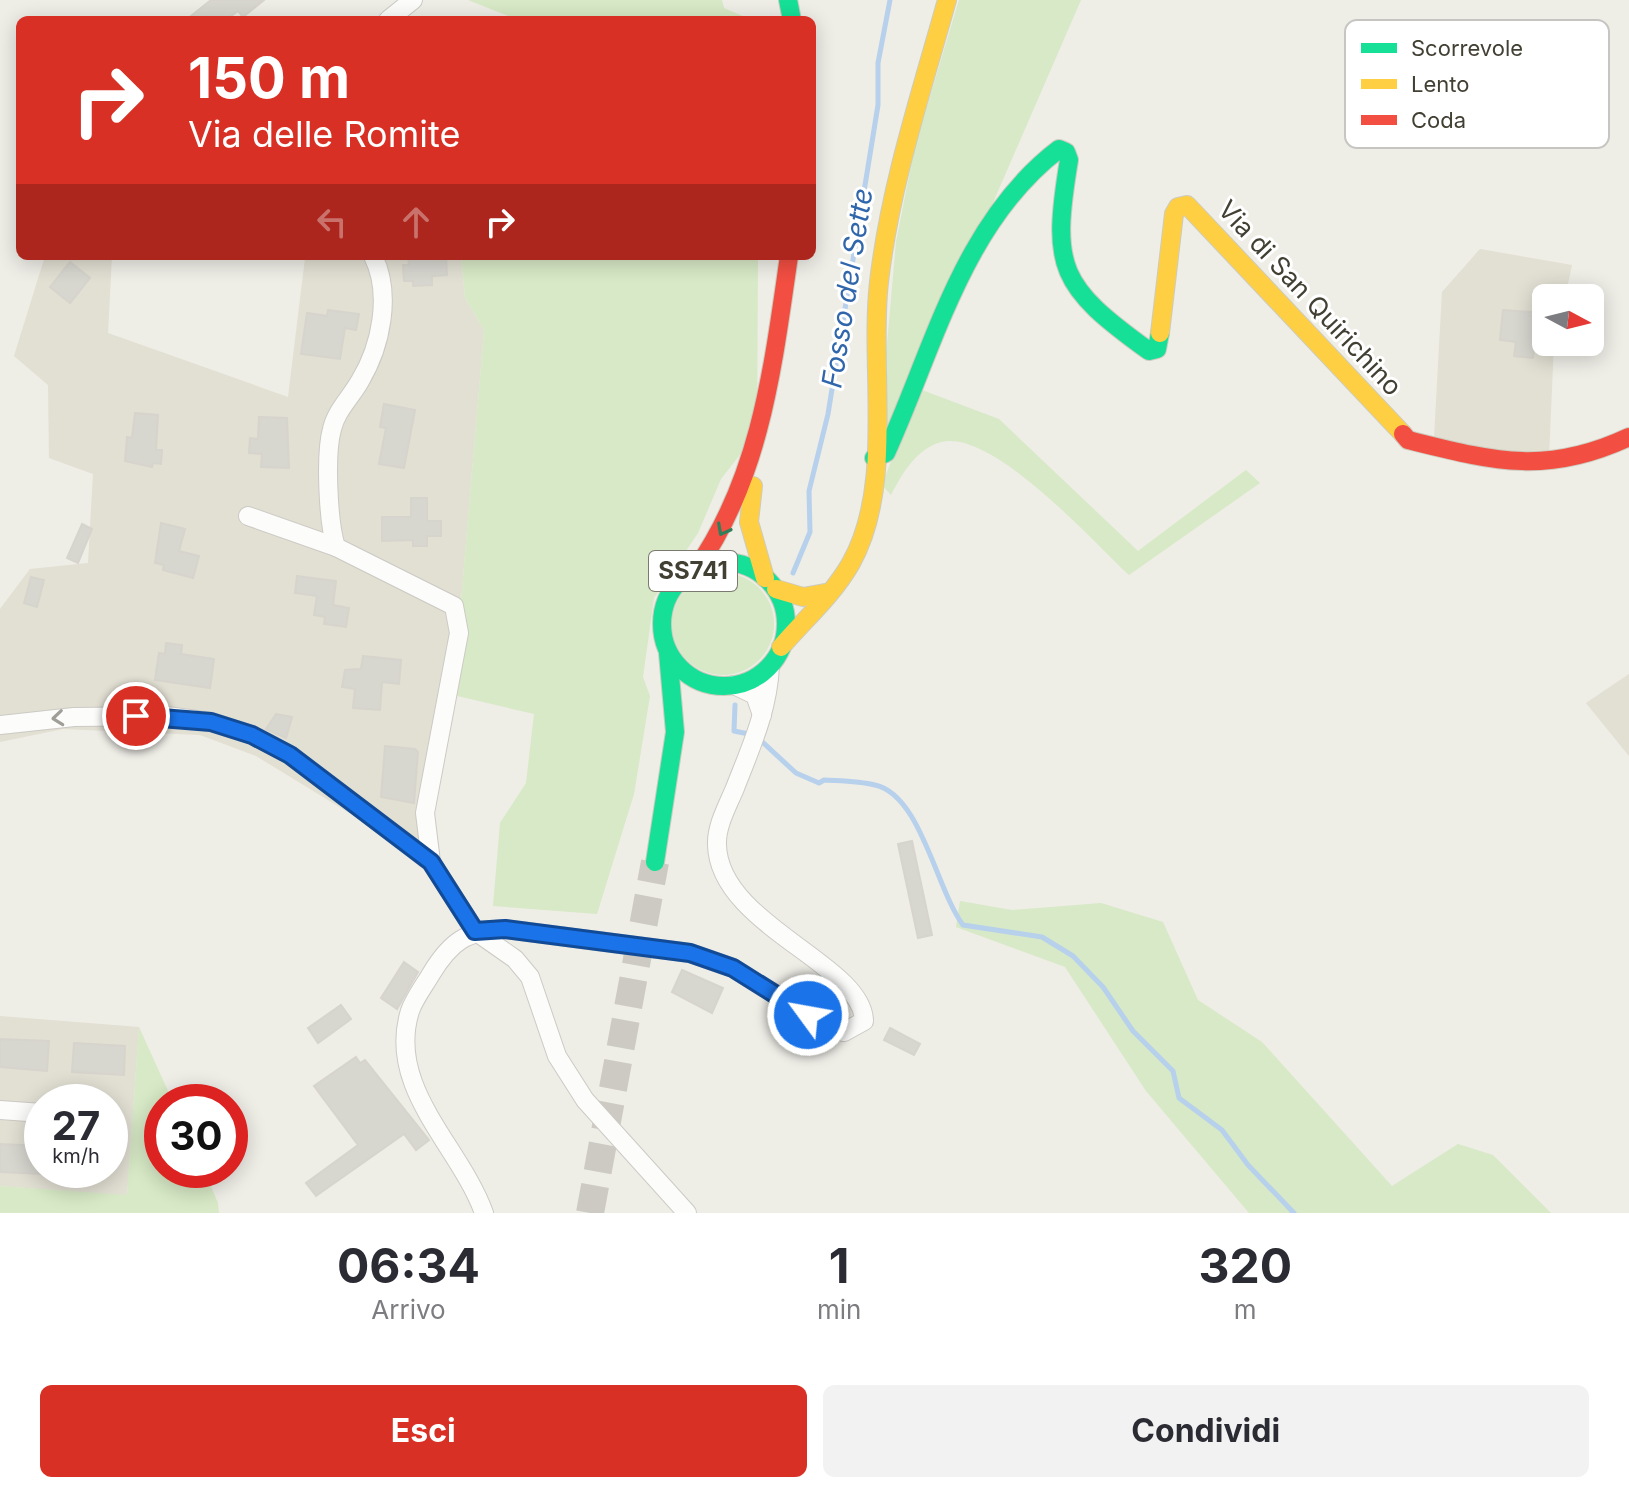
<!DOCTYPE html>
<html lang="it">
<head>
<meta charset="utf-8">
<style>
	:root { --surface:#fff; --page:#f2f2f3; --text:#2b2b33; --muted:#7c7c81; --accent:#d93025 }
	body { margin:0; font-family:Inter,sans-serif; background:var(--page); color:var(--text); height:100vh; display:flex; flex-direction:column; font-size:30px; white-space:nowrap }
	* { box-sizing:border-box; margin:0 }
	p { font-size:26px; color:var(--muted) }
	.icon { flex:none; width:44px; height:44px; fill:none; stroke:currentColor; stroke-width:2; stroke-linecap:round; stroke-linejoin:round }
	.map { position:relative; height:1213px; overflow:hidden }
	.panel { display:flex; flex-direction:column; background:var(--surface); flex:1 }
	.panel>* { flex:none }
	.guide { position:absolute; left:16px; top:16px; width:800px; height:244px; border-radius:12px; box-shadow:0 4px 20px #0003; background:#d93025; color:#fff; overflow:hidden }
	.needle { width:52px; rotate:97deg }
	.controls { position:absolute; left:1532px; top:284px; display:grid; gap:16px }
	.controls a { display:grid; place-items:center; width:72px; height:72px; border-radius:12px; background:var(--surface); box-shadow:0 4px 20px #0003; font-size:40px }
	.speed { position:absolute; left:24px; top:1084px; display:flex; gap:16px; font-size:40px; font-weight:700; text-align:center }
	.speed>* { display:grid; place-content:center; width:104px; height:104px; border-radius:50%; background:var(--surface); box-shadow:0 4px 20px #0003; line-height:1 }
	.speed small { font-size:20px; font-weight:400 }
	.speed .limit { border:12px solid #d22; background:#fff; color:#111 }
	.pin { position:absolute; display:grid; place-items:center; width:68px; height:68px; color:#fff; margin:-34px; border:4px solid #fff; border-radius:50%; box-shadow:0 2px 8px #0007 }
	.me { position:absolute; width:88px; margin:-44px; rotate:302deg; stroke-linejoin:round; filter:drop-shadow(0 0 6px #0008) }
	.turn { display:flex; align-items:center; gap:28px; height:168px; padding:0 40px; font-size:36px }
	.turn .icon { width:104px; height:104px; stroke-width:2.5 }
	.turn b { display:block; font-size:56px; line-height:68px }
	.lanes { display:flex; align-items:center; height:76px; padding:0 40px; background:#0003; justify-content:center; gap:40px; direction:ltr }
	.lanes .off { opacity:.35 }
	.eta { display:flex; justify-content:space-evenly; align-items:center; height:136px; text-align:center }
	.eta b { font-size:48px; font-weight:700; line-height:56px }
	.cta { display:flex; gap:16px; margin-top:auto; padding:16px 40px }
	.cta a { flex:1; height:92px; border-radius:12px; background:var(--accent); color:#fff; font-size:32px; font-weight:700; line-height:92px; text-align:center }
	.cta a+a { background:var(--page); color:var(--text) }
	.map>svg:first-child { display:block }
</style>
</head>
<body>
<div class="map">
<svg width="1629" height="1213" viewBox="0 0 1629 1213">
	<rect width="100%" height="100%" fill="#eeede6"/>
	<!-- residential -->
	<g fill="#e2dfd3" fill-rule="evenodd">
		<path d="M1480,249L1572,265L1565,298H1546V342H1554L1549,457L1479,449L1434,438L1442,292Z"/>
		<path d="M45,256H112L108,333L288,397L305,258L299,256H461L465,298L484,330L453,695L420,867L382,833L256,756L200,735L63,729L0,742V609L30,569L88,563L93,474L49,458L48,385L14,356Z"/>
		<path d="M1629,674V756L1586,703Z"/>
		<path d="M0,1016L139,1027L127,1196L0,1186ZM42,1102H110V1170H42Z"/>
	</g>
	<!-- green -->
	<g fill="#d7e9c6">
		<path d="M468,0H722L724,8L752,20H518Z"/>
		<path d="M959,0H1081L992,205L922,390L999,419L1138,551L1246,470L1260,483L1129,575C1092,541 993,429 941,442C916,449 902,474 891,495L882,485L892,459L880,424L896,242L915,146Z"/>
		<path d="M461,256H758L757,433L721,479L698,533L654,598L643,677L650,696L634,794L597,914L493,906L500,823L526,783L534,714L453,695L484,330L465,298Z"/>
		<circle cx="723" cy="624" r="51"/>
		<path d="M960,901L1012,910L1101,903L1163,922L1198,1000L1262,1042L1392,1186L1458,1144L1493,1155L1551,1213H1249L1146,1091L1065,967L956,927Z"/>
		<path d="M139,1027L173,1102H162V1170H204L218,1203L219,1213H0V1186L127,1195Z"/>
	</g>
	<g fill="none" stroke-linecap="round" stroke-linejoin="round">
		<!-- stream -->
		<g stroke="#b7d0ec" stroke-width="5">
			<path d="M793,573L810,532L809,491L828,414L878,105V63L890,0"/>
			<path d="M735,705L734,731L749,734"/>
			<path d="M758,738L796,773L819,783L824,780C841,781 859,781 875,785C921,795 936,889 963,925L1042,937L1073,956L1103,987L1133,1031L1173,1071L1179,1098L1222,1130L1248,1165L1294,1213"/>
		</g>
	</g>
	<!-- building -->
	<g fill="#d7d6cf" stroke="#d6d4cc" stroke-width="2">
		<path d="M211,0H264L243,17L238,11L226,20H186Z"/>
		<path d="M408,256H446L447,275L432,276V285L413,286V281H404L403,265H409Z"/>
		<path d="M70,262L90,278L70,303L50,287Z"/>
		<path d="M328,310L359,314L356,330L345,328L340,359L301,354L307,313L327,316Z"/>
		<path d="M1503,310L1531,312L1530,316L1537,317L1533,358L1514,356L1516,342L1500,340Z"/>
		<path d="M384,404L415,410L404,468L379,464L386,428L380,427Z"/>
		<path d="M135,413L158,415L156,450H162L161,464L153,463L152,467L125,461L127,437L132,438Z"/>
		<path d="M259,417L287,418L289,468L261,467L262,454L249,453L250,438L258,439Z"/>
		<path d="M411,498H427V521H441V536H427V546H413V540L382,541V517H411Z"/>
		<path d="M161,523L185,529L179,551L199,556L193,578L163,570L164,565L155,563Z"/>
		<path d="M82,524L92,529L78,563L67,558Z"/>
		<path d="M297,576L336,581L333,605L349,608L346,627L324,624L325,617L314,615L317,596L295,593Z"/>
		<path d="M31,577L44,580L37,607L24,603Z"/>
		<path d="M166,643L182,645L181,654L214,659L210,688L155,680L159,653L165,654Z"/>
		<path d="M363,656L401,660L399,684L382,682L380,710L353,708L355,689L342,687L345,670L361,669Z"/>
		<path d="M276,714L292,717L286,738L266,729Z"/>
		<path d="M385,746L415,749L418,752L414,803L381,797Z"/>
		<path d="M912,841L932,935L918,938L898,844Z"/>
		<path d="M404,962L418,972L397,1009L381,998Z"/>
		<path d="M682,970L723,988L712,1013L672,992Z"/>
		<path d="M341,1005L351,1019L318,1043L308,1028Z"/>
		<path d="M890,1028L920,1044L914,1055L884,1040Z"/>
		<path d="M0,1039L49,1041L47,1071L0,1067Z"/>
		<path d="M74,1043L125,1046L124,1075L72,1072Z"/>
		<path d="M356,1057L360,1063L365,1060L429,1140L416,1150L404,1134L316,1196L306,1183L358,1145L314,1086Z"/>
		<path d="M0,1144L42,1146V1174L0,1172Z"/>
	</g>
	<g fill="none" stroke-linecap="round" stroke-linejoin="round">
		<!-- primary-tunnel -->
		<path stroke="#cccac2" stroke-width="28" stroke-dasharray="28 14" stroke-linecap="butt" d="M590,1213L655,862"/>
		<!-- street casing -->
		<g stroke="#cccac4" stroke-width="20">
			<g id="street">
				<path d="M388,20L413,0"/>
				<path d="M373,256C392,294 381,346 360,381C351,397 336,411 332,429C325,454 328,522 336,547L454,606L459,633L425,813L431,862"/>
				<path d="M248,516L336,547"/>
				<path d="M734,685L755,695L762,715"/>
				<path d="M0,725L74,717L167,716L211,722L252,735L290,755L431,862L475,931L515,959L530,977L557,1056L585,1100L687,1213"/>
				<path d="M0,1110L42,1113"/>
				<path d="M484,1213C460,1146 386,1088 410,1011C414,999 424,986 431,974C451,941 466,931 505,929L690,953L733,968L829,1028L844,1032L864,1021C863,964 719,925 717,845C716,826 728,805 735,788C751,747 768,710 770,666"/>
			</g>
		</g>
		<!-- fast casing -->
		<g stroke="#cdcbbd" stroke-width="20">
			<g id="fast">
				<path d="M788,0L792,20"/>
				<path d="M874,458L886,453C934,348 962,223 1059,149L1066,152L1069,160C1051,268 1059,286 1149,351L1157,349L1160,333"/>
				<circle cx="724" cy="624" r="62"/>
				<path d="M655,862L675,732L668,653"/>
			</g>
		</g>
		<!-- slow casing -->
		<g stroke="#cdcbbd" stroke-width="20">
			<g id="slow">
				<path d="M1160,333L1174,214L1178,207L1187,205L1403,434"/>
				<path d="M753,486L749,522L765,578"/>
				<path d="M776,589L803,597L825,593"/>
				<path d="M781,647C804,620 833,595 851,563C895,485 869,369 879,282C890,186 921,93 947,0"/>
			</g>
		</g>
		<!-- jam casing -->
		<g stroke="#cdcbbd" stroke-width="20">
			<g id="jam">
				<path d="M1403,434L1408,440C1493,461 1546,476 1629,437"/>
				<path d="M696,569C761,476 773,366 789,256"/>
			</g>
		</g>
		<!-- street -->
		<use href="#street" stroke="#fcfcfb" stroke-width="18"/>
		<!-- fast -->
		<use href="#fast" stroke="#16e098" stroke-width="18"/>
		<!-- slow -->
		<use href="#slow" stroke="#ffcf43" stroke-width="18"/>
		<!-- jam -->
		<use href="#jam" stroke="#f24e42" stroke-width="18"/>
	</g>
	<!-- one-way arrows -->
	<defs><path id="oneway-chevron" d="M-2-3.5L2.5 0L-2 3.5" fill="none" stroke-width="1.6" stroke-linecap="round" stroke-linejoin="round" transform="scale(2)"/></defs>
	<use stroke="#307f5b" href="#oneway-chevron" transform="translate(723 530) rotate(118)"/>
	<use stroke="#9f9e97" href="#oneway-chevron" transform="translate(58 718) rotate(174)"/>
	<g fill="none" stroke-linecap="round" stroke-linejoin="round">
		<!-- route casing -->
		<g stroke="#114b97" stroke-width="20">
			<path id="route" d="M136,716L211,722L252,735L290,755L431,862L475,931L505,929L690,953L733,968L808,1015"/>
		</g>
		<!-- route -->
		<use href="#route" stroke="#1a73e8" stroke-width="14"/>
	</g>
	<g text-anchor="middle" stroke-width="6" stroke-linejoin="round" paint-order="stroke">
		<!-- shield labels -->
		<rect fill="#fff" stroke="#7b7970" stroke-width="2" x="649" y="551" width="88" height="40" rx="6"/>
		<g font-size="24" font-weight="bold" fill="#423f33">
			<text x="693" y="579">SS741</text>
		</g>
		<!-- street labels -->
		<g font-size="26" fill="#423f33" stroke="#fff">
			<text transform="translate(1310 298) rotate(47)" y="9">Via di San Quirichino</text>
		</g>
		<!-- water labels -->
		<g font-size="28" font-style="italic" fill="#3066ab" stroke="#fff">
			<text transform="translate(847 288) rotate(-81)" y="10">Fosso del Sette</text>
		</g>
	</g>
	<!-- legend -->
	<rect x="1345" y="20" width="264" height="128" rx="12" fill="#fff" stroke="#c6c5c2" stroke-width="2"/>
	<rect x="1361" y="43" width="36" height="10" fill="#16e098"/>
	<rect x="1361" y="79" width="36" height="10" fill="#ffcf43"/>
	<rect x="1361" y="115" width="36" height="10" fill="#f24e42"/>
	<g font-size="22" fill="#423f33">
		<text x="1411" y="56">Scorrevole</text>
		<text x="1411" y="92">Lento</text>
		<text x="1411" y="128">Coda</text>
	</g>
</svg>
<div class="controls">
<a><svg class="needle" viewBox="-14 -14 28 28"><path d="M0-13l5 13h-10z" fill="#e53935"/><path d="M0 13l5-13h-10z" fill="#7c7c81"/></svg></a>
</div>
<div class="speed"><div>27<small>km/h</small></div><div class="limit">30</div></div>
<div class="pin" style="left:136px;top:716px;background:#d93025"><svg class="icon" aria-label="arrive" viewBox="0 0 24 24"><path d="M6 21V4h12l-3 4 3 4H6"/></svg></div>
<svg class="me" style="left:808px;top:1015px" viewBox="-20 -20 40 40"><circle r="17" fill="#1a73e8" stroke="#fff" stroke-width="3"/><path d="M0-11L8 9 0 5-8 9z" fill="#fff"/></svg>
<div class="guide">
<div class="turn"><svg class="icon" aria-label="right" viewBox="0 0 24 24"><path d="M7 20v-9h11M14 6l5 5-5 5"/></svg><div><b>150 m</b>Via delle Romite</div></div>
<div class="lanes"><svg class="icon off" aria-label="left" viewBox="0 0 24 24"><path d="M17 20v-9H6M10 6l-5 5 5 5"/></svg><svg class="icon off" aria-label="ahead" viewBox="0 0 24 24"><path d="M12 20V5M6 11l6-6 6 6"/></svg><svg class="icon" aria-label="right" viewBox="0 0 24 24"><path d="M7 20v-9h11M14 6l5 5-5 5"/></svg></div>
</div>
</div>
<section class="panel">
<div class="eta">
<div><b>06:34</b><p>Arrivo</p></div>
<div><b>1</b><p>min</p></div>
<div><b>320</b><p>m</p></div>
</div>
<div class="cta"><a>Esci</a><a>Condividi</a></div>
</section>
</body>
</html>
